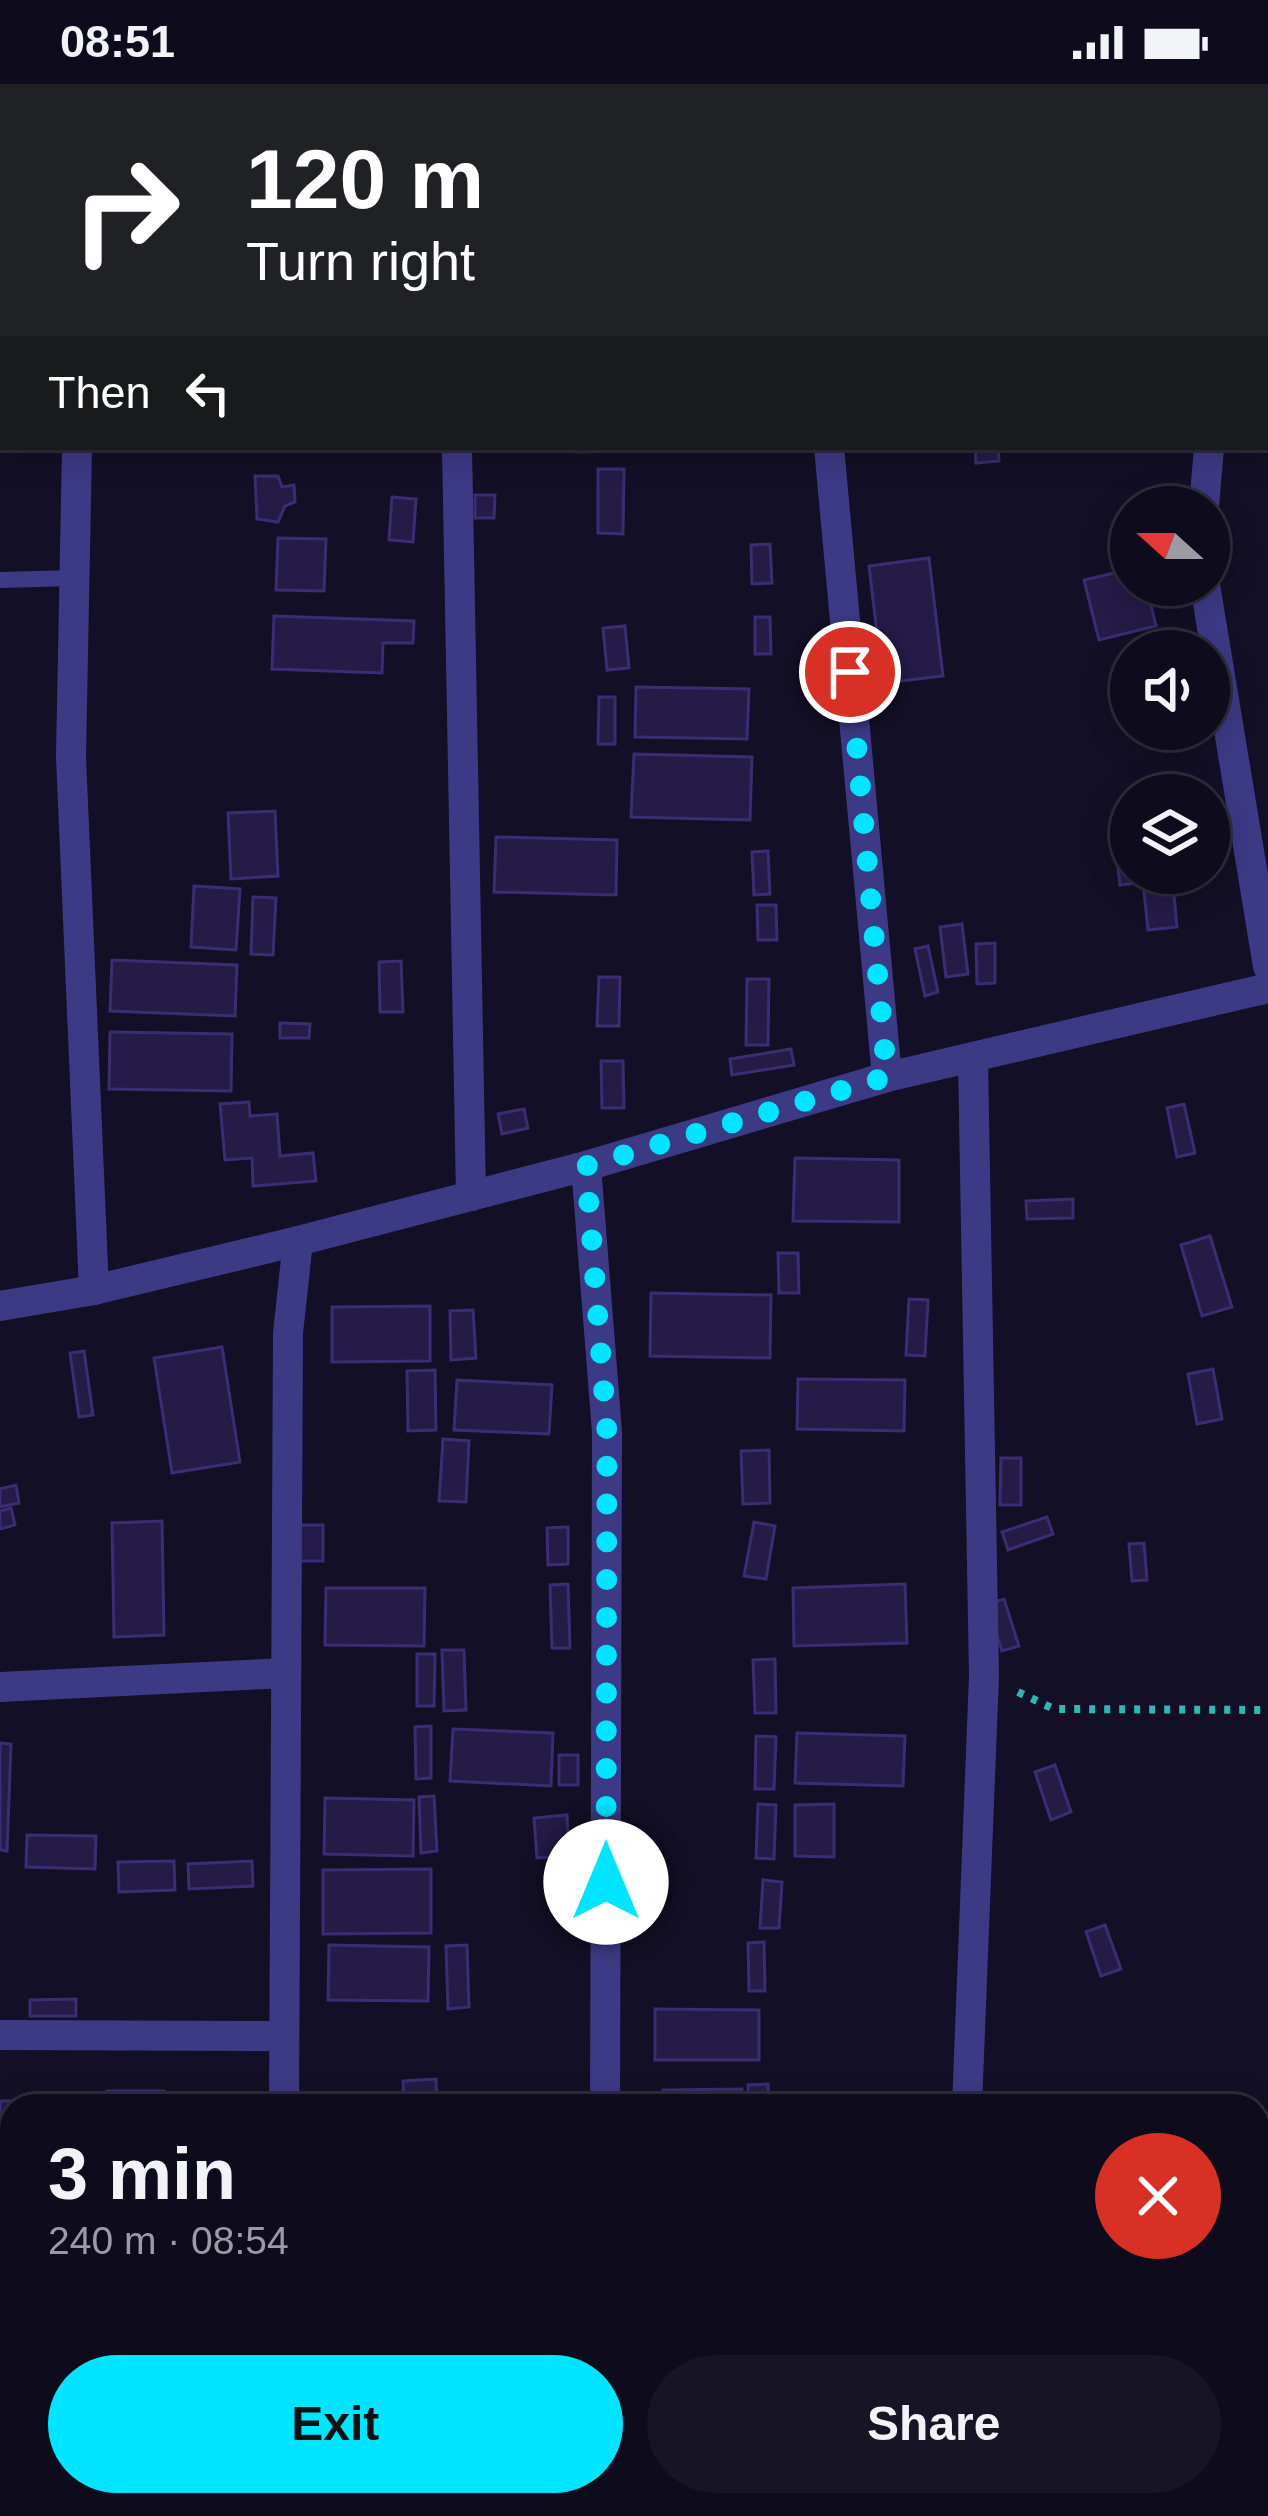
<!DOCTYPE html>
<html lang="en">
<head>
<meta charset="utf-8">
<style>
	:root { --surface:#0e0b1c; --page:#171425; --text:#f1f3f6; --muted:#9b9ba3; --line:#2e2b3b; --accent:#00e5ff }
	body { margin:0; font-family:Arial,sans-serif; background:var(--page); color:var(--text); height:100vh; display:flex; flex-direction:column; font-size:45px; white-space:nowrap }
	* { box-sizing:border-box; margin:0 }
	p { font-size:39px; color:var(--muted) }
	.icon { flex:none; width:66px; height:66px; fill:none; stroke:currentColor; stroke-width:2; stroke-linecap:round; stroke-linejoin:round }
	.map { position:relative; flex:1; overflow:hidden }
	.details { position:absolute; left:0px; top:2010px; width:1269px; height:423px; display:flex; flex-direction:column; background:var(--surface); border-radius:36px 36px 0 0; box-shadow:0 6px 30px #0003,0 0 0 3px var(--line) }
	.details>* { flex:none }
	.hud { position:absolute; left:0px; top:0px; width:1269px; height:366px; box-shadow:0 6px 30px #0003,0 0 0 3px var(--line); background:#202124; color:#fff; overflow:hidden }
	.needle { width:78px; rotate:291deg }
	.fabs { position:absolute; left:1110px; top:402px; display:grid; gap:24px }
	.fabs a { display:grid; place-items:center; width:120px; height:120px; border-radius:50%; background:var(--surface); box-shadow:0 6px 30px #0003,0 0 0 3px var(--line); font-size:60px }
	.pin { position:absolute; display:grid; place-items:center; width:102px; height:102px; color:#fff; margin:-51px; border:6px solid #fff; border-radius:50%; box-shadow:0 3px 12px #0007 }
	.me { position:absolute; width:132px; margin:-66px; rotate:0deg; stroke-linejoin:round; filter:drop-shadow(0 0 9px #0008) }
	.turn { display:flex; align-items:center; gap:42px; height:252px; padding:0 48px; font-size:54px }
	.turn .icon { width:156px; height:156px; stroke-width:2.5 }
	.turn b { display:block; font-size:84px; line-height:102px }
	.then { display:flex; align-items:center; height:114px; padding:0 48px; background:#0003; gap:24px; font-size:45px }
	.round { display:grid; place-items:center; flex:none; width:126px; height:126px; border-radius:63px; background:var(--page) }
	.headline { display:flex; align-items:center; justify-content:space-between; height:204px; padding:0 48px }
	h1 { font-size:72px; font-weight:700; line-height:90px }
	.action { display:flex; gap:24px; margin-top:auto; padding:24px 48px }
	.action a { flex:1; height:138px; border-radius:72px; background:var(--accent); color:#111; font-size:48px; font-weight:700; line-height:138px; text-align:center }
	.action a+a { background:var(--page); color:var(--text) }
	.status { display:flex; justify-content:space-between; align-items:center; height:84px; padding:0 60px; background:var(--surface); direction:ltr }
	.status svg { height:33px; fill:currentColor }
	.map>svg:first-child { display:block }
</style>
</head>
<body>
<div class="status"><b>08:51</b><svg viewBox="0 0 49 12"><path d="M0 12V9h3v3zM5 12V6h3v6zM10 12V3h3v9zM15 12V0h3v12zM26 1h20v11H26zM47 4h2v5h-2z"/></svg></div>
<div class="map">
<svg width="1268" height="2432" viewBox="0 0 1268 2432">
	<rect width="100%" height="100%" fill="#130f26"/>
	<!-- building -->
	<g fill="#241b47" stroke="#3b2d73" stroke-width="3">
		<path d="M576,363H624V367L576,368Z"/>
		<path d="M975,363H998L999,377L976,379Z"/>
		<path d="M598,385H624L623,450L598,449Z"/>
		<path d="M255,392H278L282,403L294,401L295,418L285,422L278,438L257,435Z"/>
		<path d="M475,411H495L494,434H475Z"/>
		<path d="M392,413L416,415L413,458L389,456Z"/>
		<path d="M278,454L326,455L324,507L276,506Z"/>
		<path d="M770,460L772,499L752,500L751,461Z"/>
		<path d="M929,474L943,592L883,599L869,482Z"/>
		<path d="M1131,485V501H1146L1156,542L1099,556L1084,496Z"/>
		<path d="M274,532L414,537L413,559H383L382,589L272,585Z"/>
		<path d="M755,533H770L771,570H755Z"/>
		<path d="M625,542L629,584L607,586L603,544Z"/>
		<path d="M636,603L749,605L747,655L635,653Z"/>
		<path d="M599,613H615V660H598Z"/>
		<path d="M634,670L752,673L750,736L631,733Z"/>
		<path d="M275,727L278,792L231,795L228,729Z"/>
		<path d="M496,753L617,756L616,811L494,808Z"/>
		<path d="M1131,755V789H1172L1177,843L1148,846L1143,798L1120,801L1115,757Z"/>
		<path d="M768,767L770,810L754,811L752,768Z"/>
		<path d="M194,802L240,805L236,866L191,863Z"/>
		<path d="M253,813L276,814L273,871L251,870Z"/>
		<path d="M757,821H776L777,856H758Z"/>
		<path d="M962,840L968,890L946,893L940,843Z"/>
		<path d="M995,859V899L977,900L976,860Z"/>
		<path d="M928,862L938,908L925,912L915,865Z"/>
		<path d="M112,876L237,881L235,932L110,927Z"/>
		<path d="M401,877L403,928H380L379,878Z"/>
		<path d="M599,893H620L619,942H597Z"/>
		<path d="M747,895H769L768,961H746Z"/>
		<path d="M280,939L310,940L309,954H280Z"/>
		<path d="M110,948L232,950L231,1007L109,1005Z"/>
		<path d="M791,965L794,981L732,991L730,975Z"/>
		<path d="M601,977H623L624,1024H602Z"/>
		<path d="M249,1018L250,1032L277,1030L280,1072L313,1069L316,1097L253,1102L252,1074L225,1076L220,1020Z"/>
		<path d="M1184,1020L1195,1069L1177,1073L1167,1024Z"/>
		<path d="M524,1025L528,1044L502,1050L498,1030Z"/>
		<path d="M795,1074L899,1076V1138L793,1137Z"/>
		<path d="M1073,1115V1134L1027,1135L1026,1117Z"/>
		<path d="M1210,1152L1232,1223L1202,1232L1181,1161Z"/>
		<path d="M778,1169H798L799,1209H779Z"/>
		<path d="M651,1209L771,1211L770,1274L650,1272Z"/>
		<path d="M909,1215L928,1216L925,1272L906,1271Z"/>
		<path d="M430,1222V1277L332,1278V1223Z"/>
		<path d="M473,1226L476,1274L451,1276L450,1227Z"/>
		<path d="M222,1263L240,1378L172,1389L154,1274Z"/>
		<path d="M84,1267L93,1331L79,1333L70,1269Z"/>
		<path d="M1213,1285L1222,1335L1197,1340L1188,1290Z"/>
		<path d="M435,1286L436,1346L408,1347L407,1287Z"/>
		<path d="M798,1295L905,1296L904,1347L797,1345Z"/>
		<path d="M457,1296L552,1301L549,1350L454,1346Z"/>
		<path d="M443,1355L469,1357L466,1418L439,1417Z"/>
		<path d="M769,1366L770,1419L743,1420L741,1367Z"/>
		<path d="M1001,1374H1021V1421H1000Z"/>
		<path d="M16,1401L19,1419L0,1423V1405Z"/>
		<path d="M11,1424L15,1441L0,1445V1427Z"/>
		<path d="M1047,1433L1053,1450L1008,1466L1002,1448Z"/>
		<path d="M162,1437L164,1551L114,1553L112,1439Z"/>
		<path d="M754,1438L775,1442L766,1495L744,1492Z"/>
		<rect x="299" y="1441" width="24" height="36"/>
		<path d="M568,1443V1480L548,1481L547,1444Z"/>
		<path d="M1144,1459L1147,1496L1132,1497L1129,1460Z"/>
		<path d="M568,1500L570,1564H552L550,1501Z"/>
		<path d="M905,1500L907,1559L794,1562L793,1504Z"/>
		<path d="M326,1504H425L424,1562L325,1561Z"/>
		<path d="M1004,1515L1019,1562L1002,1567L987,1520Z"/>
		<path d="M442,1566H464L466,1626L444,1627Z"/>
		<path d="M417,1570H435L434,1622H417Z"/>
		<path d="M775,1575L776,1629H755L753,1576Z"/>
		<path d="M431,1642V1694L416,1695L415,1643Z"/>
		<path d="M453,1645L553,1649L551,1702L450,1697Z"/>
		<path d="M797,1649L905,1652L903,1702L795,1699Z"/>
		<path d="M756,1652L776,1653L774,1705H755Z"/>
		<path d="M0,1659L11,1660L7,1767L0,1766Z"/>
		<rect x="559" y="1671" width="19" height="30"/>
		<path d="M1055,1681L1071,1728L1051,1736L1035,1688Z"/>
		<path d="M434,1712L437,1767L421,1769L419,1713Z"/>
		<path d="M325,1714L414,1716L413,1772L324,1770Z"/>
		<path d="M758,1720L776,1721L774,1775L756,1774Z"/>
		<path d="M834,1720V1773L795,1772V1721Z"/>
		<path d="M567,1731L569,1772L537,1774L534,1734Z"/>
		<path d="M27,1751L96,1752L95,1785L26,1783Z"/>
		<path d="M174,1777L175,1806L119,1808L118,1778Z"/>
		<path d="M252,1777L253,1802L189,1805L188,1780Z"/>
		<path d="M431,1785V1849L323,1850V1786Z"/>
		<path d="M763,1796L782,1798L779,1844H760Z"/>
		<path d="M1105,1841L1121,1885L1101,1892L1086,1848Z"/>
		<path d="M764,1858L765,1907H749L748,1859Z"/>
		<path d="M329,1861L429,1863L428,1917L328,1916Z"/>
		<path d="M467,1861L469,1923L448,1925L446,1862Z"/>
		<path d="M76,1915V1932H30V1916Z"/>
		<path d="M655,1925L759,1926V1976H655Z"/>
		<path d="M436,1995L437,2022H404L403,1997Z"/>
		<path d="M768,2000L769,2022H749L748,2001Z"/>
		<path d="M742,2005V2022H663V2006Z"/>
		<rect x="107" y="2007" width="57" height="15"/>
		<path d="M0,2017H28V2022H12V2131H0Z"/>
		<path d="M452,2421H560V2432H453Z"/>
		<path d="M757,2421H780V2432H758Z"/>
		<rect x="794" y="2421" width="26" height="11"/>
		<path d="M989,2421H1011V2432H988Z"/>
	</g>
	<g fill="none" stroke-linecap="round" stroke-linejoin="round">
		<!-- path -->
		<path stroke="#2fb8b0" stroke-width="8" stroke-dasharray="6 9" stroke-linecap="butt" d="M1018,1608L1054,1625L1268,1626"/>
		<!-- service -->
		<path stroke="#3d3a85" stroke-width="16" d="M0,496L74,494"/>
		<!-- minor -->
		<g stroke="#3d3a85" stroke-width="30">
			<path d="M86,3V0"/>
			<path d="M476,3L477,0"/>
			<path d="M860,3L861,0"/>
			<path d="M1235,3V0"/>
			<path d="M77,363L71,673L94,1206"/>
			<path d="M457,363L471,1112"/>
			<path d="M829,363L887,993"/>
			<path d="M1204,423L1209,363"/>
			<path d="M1205,501L1268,882"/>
			<path d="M586,1082L607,1348L605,2022"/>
			<path d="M0,1222L94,1206L298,1157L586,1082L887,993L1268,904"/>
			<path d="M0,1603L286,1589"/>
			<path d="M0,1951L284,1952"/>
			<path d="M284,2022L288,1249L298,1157"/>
			<path d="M967,2022L984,1592L973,975"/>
			<path d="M0,2334H12"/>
			<path d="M282,2432V2421"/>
			<path d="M604,2432V2421"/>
			<path d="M952,2432V2421"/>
		</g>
	</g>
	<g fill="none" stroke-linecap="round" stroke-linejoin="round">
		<!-- route -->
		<path stroke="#00e5ff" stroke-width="21" stroke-dasharray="0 37.8" d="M606,1798L607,1348L586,1082L887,993L850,588"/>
	</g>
</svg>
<div class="fabs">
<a><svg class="needle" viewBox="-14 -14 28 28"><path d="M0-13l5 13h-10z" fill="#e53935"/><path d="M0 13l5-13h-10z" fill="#9b9ba3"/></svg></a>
<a><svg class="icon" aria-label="sound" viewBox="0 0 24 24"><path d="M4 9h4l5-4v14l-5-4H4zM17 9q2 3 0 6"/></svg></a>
<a><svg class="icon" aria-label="layers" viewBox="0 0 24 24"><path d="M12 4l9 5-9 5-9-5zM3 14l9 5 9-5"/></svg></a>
</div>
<div class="pin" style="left:850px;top:588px;background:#d93025"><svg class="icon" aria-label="arrive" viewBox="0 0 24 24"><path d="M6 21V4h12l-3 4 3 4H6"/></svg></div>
<svg class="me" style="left:606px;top:1798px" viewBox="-20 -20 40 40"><circle r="19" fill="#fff"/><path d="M0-13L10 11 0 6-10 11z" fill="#00e5ff"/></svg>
<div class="hud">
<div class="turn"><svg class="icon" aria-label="right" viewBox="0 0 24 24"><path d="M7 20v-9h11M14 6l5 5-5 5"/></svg><div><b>120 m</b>Turn right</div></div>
<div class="then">Then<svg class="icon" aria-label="left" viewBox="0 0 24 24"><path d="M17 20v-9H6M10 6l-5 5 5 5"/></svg></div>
</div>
<section class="details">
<div class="headline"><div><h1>3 min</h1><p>240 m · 08:54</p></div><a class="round" style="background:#d93025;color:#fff"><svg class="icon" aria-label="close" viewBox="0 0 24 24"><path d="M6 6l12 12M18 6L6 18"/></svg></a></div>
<div class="action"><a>Exit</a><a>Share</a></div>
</section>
</div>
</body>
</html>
